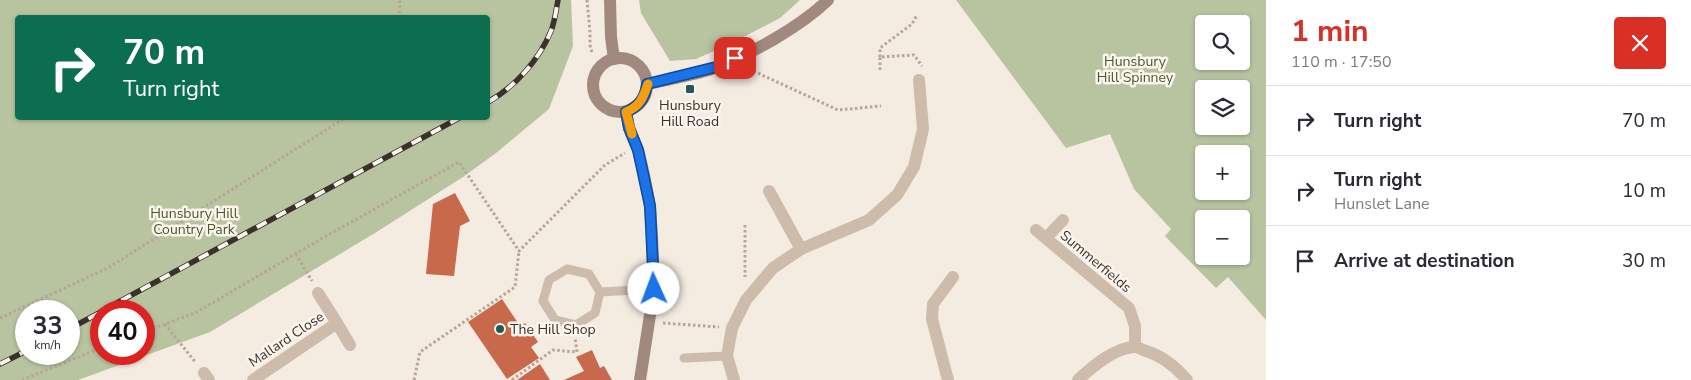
<!DOCTYPE html>
<html lang="en">
<head>
<meta charset="utf-8">
<style>
	:root { --surface:#fff; --page:#f2f2f3; --text:#2b2b33; --muted:#7c7c81; --line:#e1e1e2; --accent:#d93025 }
	body { margin:0; font-family:"Nunito Sans",sans-serif; background:var(--page); color:var(--text); height:100vh; display:flex; flex-direction:column; font-size:19px; white-space:nowrap }
	* { box-sizing:border-box; margin:0 }
	p { font-size:16px; color:var(--muted) }
	.icon { flex:none; width:28px; height:28px; fill:none; stroke:currentColor; stroke-width:2; stroke-linecap:round; stroke-linejoin:round }
	.map { position:relative; flex:1; overflow:hidden }
	.details { display:flex; flex-direction:column; background:var(--surface); width:425px }
	.details>* { flex:none }
	.top-card { position:absolute; left:15px; top:15px; width:475px; height:105px; border-radius:5px; box-shadow:0 1px 4px #0004; background:#0b6e4f; color:#fff; overflow:hidden }
	.buttons { position:absolute; left:1195px; top:15px; display:grid; gap:10px }
	.buttons a { display:grid; place-items:center; width:55px; height:55px; border-radius:5px; background:var(--surface); box-shadow:0 1px 4px #0004; font-size:25px }
	.speed { position:absolute; left:15px; top:300px; display:flex; gap:10px; font-size:25px; font-weight:700; text-align:center }
	.speed>* { display:grid; place-content:center; width:65px; height:65px; border-radius:50%; background:var(--surface); box-shadow:0 1px 4px #0004; line-height:1 }
	.speed small { font-size:12px; font-weight:400 }
	.speed .limit { border:8px solid #d22; background:#fff; color:#111 }
	.pin { position:absolute; display:grid; place-items:center; width:42px; height:42px; color:#fff; margin:-21px; border-radius:10px; box-shadow:0 2px 8px #0006 }
	.me { position:absolute; width:55px; margin:-28px; rotate:358deg; stroke-linejoin:round; filter:drop-shadow(0 0 4px #0008) }
	.turn { display:flex; align-items:center; gap:18px; height:105px; padding:0 25px; font-size:22px }
	.turn .icon { width:65px; height:65px; stroke-width:2.5 }
	.turn b { display:block; font-size:35px; line-height:42px }
	.round { display:grid; place-items:center; flex:none; width:52px; height:52px; border-radius:5px; background:var(--page) }
	.overview { display:flex; align-items:center; justify-content:space-between; height:85px; padding:0 25px }
	h1 { font-size:30px; font-weight:700; line-height:38px; color:var(--accent) }
	ul { padding:0; list-style:none }
	li { display:flex; align-items:center; gap:15px; height:70px; padding:0 25px; border-top:1px solid var(--line) }
	li div { flex:1 }
	li b { display:block; font-size:19px }
	li em { font-style:normal }
	main { display:flex; flex:1; min-height:0 }
	.map>svg:first-child { display:block }
</style>
</head>
<body>
<main>
<div class="map">
<svg width="1266" height="380" viewBox="0 0 1266 380">
	<rect width="100%" height="100%" fill="#f4ebe1"/>
	<!-- green -->
	<g fill="#b8c4a0" fill-rule="evenodd">
		<path d="M0,0H571L573,46L549,109L496,153L463,177L375,233L210,332L78,380H0ZM18,18H488V118H18ZM26,311H69V354H26ZM144,311V354H101V311Z"/>
		<path d="M639,0H800L780,18L732,43L696,59L670,61L641,13Z"/>
		<path d="M956,0H1266V320L1228,277L1216,288L1165,236L1171,229L1134,189L1110,134L1066,148ZM1204,24H1241V61H1204ZM1204,89H1241V126H1204ZM1204,154H1241V191H1204ZM1204,219H1241V256H1204Z"/>
	</g>
	<!-- building -->
	<g fill="#c8694b">
		<path d="M455,193L470,221L460,226L454,276L426,274L433,204Z"/>
		<path d="M502,299L520,326L525,323L538,342L531,347L539,358L507,379L468,322Z"/>
		<path d="M592,350L600,368L604,366L612,380H564L584,371L576,357Z"/>
		<path d="M540,364L550,380H517Z"/>
	</g>
	<g fill="none" stroke-linecap="round" stroke-linejoin="round">
		<!-- path -->
		<g stroke="#b9a596" stroke-width="3" stroke-dasharray="2.5 2.5" stroke-linecap="butt">
			<path d="M587,0L590,32V45L592,53"/>
			<path d="M399,18L400,0"/>
			<path d="M880,57V48L912,24L917,15"/>
			<path d="M749,69L838,110L881,106"/>
			<path d="M880,70V57L914,55L922,66"/>
			<path d="M745,225V277"/>
			<path d="M296,254L312,281"/>
			<path d="M0,318L108,268L345,118"/>
			<path d="M663,323L719,327"/>
			<path d="M165,324L196,363"/>
			<path d="M144,332L197,312L319,240L459,162L519,251L605,165L625,153"/>
			<path d="M22,380L101,348"/>
			<path d="M414,380L420,352L515,287L519,251"/>
			<path d="M512,380L553,350L577,352L575,337"/>
		</g>
		<!-- lane -->
		<g stroke="#cdbbac" stroke-width="9">
			<path d="M567,269L589,274L600,292L595,313L576,325L555,320L543,301L549,280Z"/>
			<path d="M600,292L654,289"/>
			<path d="M684,358L727,356"/>
		</g>
		<!-- street -->
		<g stroke="#cdbbac" stroke-width="12">
			<path d="M769,191L801,249"/>
			<path d="M1036,230L1129,308L1135,326V347"/>
			<path d="M1046,238L1063,220"/>
			<path d="M318,293L337,323"/>
			<path d="M204,373L209,380"/>
			<path d="M253,380L337,323L350,345"/>
			<path d="M734,380L727,356L732,328L746,300L773,268L801,249L869,220L897,195L914,167L923,129L919,80"/>
			<path d="M948,380L932,319L933,304L953,277"/>
			<path d="M1078,380C1092,367 1115,347 1135,347C1138,347 1143,350 1146,351C1163,356 1175,366 1187,380"/>
		</g>
		<!-- secondary -->
		<g stroke="#a18a7d" stroke-width="12">
			<path d="M610,0L611,37L614,59"/>
			<circle cx="620" cy="85" r="27"/>
			<path d="M647,84C669,79 697,75 718,67C754,52 800,27 828,0"/>
			<path d="M626,112L629,128L638,150L644,175L650,206L652,237L654,289L640,380"/>
		</g>
		<!-- rail casing -->
		<g stroke="#3b302b" stroke-width="5.5">
			<g id="rail">
				<path d="M488,102C515,87 539,60 551,31C555,21 556,10 558,0"/>
				<path d="M102,311L459,118"/>
				<path d="M69,329L101,312"/>
				<path d="M0,364L26,351"/>
			</g>
		</g>
		<!-- rail -->
		<use href="#rail" stroke="#fbf5ee" stroke-width="4" stroke-dasharray="11" stroke-linecap="butt"/>
	</g>
	<g fill="none" stroke-linecap="round" stroke-linejoin="round">
		<!-- route casing -->
		<g stroke="#114b97" stroke-width="12">
			<path id="route" d="M654,289L650,206L638,150L629,128L626,112C639,106 645,99 647,84L716,67L735,58"/>
		</g>
		<!-- route -->
		<use href="#route" stroke="#1a73e8" stroke-width="9"/>
		<!-- slow -->
		<path stroke="#f59e0b" stroke-width="9" d="M632,134L626,112C641,106 643,97 648,84"/>
	</g>
	<!-- markers -->
	<g fill="#1f5a5e" stroke="#fbf5ee" stroke-width="2">
		<rect x="685" y="84" width="10" height="10" rx="2.5"/>
		<circle cx="500" cy="329" r="5"/>
	</g>
	<g text-anchor="middle" stroke-width="5" stroke-linejoin="round" paint-order="stroke">
		<!-- park labels -->
		<g font-size="14" fill="#4a5a2e" stroke="#fbf5ee">
			<text x="1135" y="66">Hunsbury<tspan x="1135" dy="16">Hill Spinney</tspan></text>
			<text x="194" y="218">Hunsbury Hill<tspan x="194" dy="16">Country Park</tspan></text>
		</g>
		<!-- poi labels -->
		<g font-size="14" fill="#3b302b" stroke="#fbf5ee">
			<text x="690" y="110">Hunsbury<tspan x="690" dy="16">Hill Road</tspan></text>
			<text x="510" y="334" text-anchor="start">The Hill Shop</text>
		</g>
		<!-- street labels -->
		<g font-size="14" fill="#3b302b" stroke="#fbf5ee">
			<text transform="translate(1096 261) rotate(40)" y="5">Summerfields</text>
			<text transform="translate(286 339) rotate(-34)" y="5">Mallard Close</text>
		</g>
	</g>
</svg>
<div class="buttons">
<a><svg class="icon" aria-label="search" viewBox="0 0 24 24"><circle cx="10" cy="10" r="6"/><path d="M15 15l6 6"/></svg></a>
<a><svg class="icon" aria-label="layers" viewBox="0 0 24 24"><path d="M12 4l9 5-9 5-9-5zM3 14l9 5 9-5"/></svg></a>
<a>+</a>
<a>−</a>
</div>
<div class="speed"><div>33<small>km/h</small></div><div class="limit">40</div></div>
<div class="pin" style="left:735px;top:58px;background:#d93025"><svg class="icon" aria-label="arrive" viewBox="0 0 24 24"><path d="M6 21V4h12l-3 4 3 4H6"/></svg></div>
<svg class="me" style="left:654px;top:289px" viewBox="-20 -20 40 40"><circle r="19" fill="#fff"/><path d="M0-13L10 11 0 6-10 11z" fill="#1a73e8"/></svg>
<div class="top-card">
<div class="turn"><svg class="icon" aria-label="right" viewBox="0 0 24 24"><path d="M7 20v-9h11M14 6l5 5-5 5"/></svg><div><b>70 m</b>Turn right</div></div>
</div>
</div>
<section class="details">
<div class="overview"><div><h1>1 min</h1><p>110 m · 17:50</p></div><a class="round" style="background:#d93025;color:#fff"><svg class="icon" aria-label="close" viewBox="0 0 24 24"><path d="M6 6l12 12M18 6L6 18"/></svg></a></div>
<ul>
<li><svg class="icon" aria-label="right" viewBox="0 0 24 24"><path d="M7 20v-9h11M14 6l5 5-5 5"/></svg><div><b>Turn right</b></div><em>70 m</em></li>
<li><svg class="icon" aria-label="right" viewBox="0 0 24 24"><path d="M7 20v-9h11M14 6l5 5-5 5"/></svg><div><b>Turn right</b><p>Hunslet Lane</p></div><em>10 m</em></li>
<li><svg class="icon" aria-label="arrive" viewBox="0 0 24 24"><path d="M6 21V4h12l-3 4 3 4H6"/></svg><div><b>Arrive at destination</b></div><em>30 m</em></li>
</ul>
</section>
</main>
</body>
</html>
